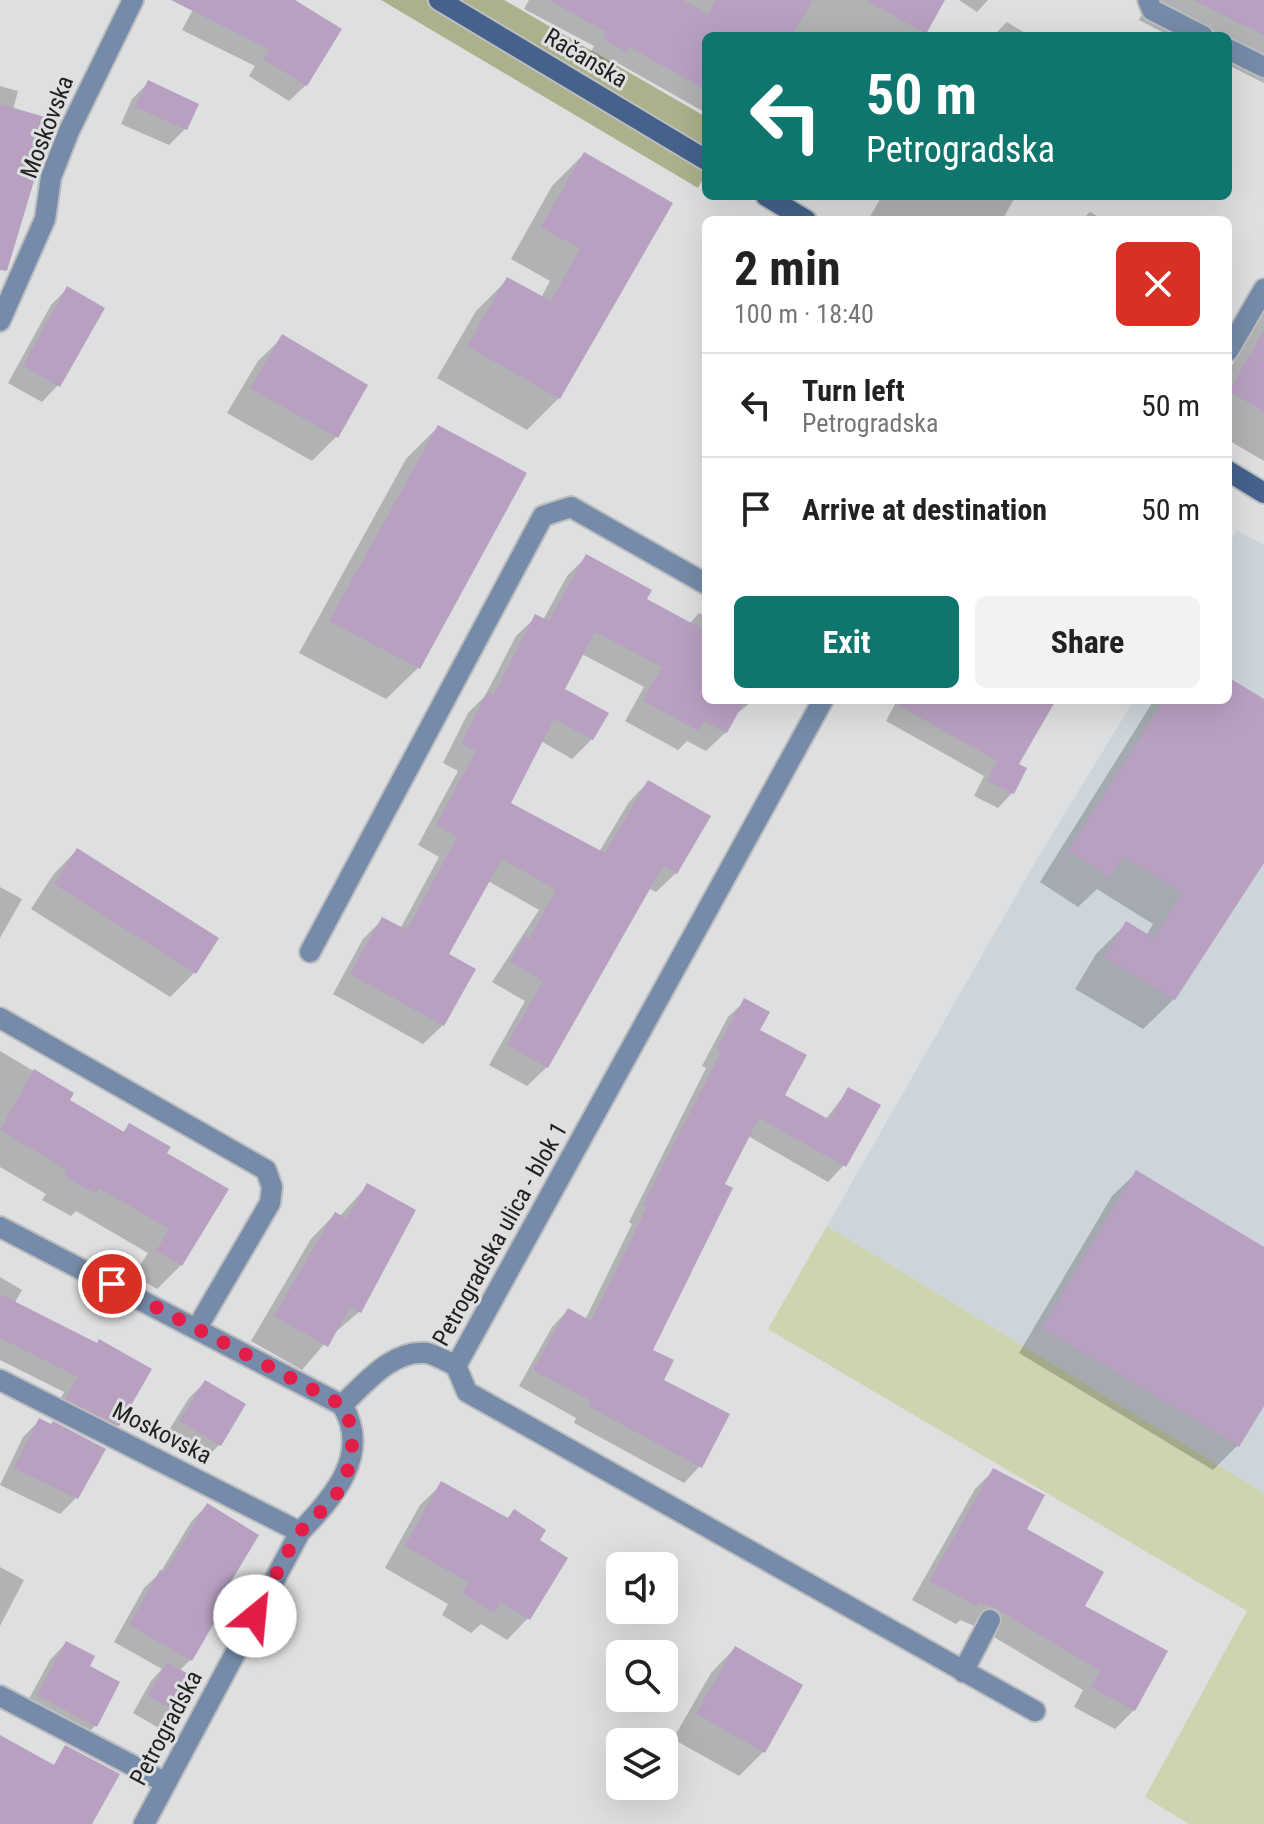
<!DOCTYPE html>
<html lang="en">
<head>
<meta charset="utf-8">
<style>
	:root { --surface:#fff; --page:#f2f2f2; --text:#222; --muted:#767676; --line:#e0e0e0; --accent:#0f766e }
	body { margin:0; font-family:"Roboto Condensed",sans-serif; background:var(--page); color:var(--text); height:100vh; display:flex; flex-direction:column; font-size:30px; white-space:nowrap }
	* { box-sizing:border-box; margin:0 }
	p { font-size:26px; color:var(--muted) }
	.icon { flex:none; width:44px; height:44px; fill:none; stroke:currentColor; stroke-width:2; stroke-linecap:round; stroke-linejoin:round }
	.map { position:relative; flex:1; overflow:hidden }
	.sheet { position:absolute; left:702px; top:216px; width:530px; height:488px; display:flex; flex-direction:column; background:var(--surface); border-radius:12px; box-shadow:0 8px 32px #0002 }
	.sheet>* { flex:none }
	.hud { position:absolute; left:702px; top:32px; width:530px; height:168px; border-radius:12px; box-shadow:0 8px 32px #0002; background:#0f766e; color:#fff; overflow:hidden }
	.controls { position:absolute; left:606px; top:1552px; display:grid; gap:16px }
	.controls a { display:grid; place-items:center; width:72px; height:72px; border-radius:12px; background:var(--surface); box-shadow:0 8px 32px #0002; font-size:40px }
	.pin { position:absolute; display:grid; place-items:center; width:68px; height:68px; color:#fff; margin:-34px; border:4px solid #fff; border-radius:50%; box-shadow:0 2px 8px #0007 }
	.me { position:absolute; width:88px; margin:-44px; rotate:28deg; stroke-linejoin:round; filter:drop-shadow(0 0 6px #0008) }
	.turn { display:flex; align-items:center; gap:28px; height:168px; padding:0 32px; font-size:36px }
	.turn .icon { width:104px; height:104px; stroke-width:2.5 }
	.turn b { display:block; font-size:56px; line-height:68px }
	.round { display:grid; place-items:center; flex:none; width:84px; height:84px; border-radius:12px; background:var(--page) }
	.head { display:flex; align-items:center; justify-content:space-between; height:136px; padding:0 32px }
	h1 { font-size:48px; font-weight:700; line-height:60px }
	.cta { display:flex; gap:16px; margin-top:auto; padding:16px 32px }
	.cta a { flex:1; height:92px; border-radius:12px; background:var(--accent); color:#fff; font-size:32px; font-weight:700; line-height:92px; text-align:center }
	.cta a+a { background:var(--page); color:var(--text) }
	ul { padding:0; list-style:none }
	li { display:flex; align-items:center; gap:24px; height:104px; padding:0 32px; border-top:2px solid var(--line) }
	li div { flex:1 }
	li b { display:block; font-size:30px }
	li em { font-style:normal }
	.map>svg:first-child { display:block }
</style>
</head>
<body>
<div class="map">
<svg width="1264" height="1824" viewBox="0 0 1264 1824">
	<rect width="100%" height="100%" fill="#dedfe0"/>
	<!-- built -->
	<path fill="#cdd5db" d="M1237,530L1264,545V1493L827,1226L1033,866L1134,700H1228V546Z"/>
	<!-- green -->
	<path fill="#ced4af" d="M827,1226L1264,1493V1824H1189L1145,1797L1247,1611L768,1329Z"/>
	<!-- forest -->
	<path fill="#acb18b" d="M381,0H504L706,117V174L698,188Z"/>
	<!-- shadow -->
	<g fill="#0003">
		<path d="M198,0H285L306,85L289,101L249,76L255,66L182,30Z"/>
		<path d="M529,0H909L935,14L924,36H706V113L614,61L610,64L590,53L594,46L524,9Z"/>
		<path d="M959,0H988L977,12Z"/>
		<path d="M1149,0H1264V83L1228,65V36H1170L1139,20Z"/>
		<path d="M1007,22L1030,36H993Z"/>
		<path d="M148,83L185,129L169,145L121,124L132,99Z"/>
		<path d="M0,86L18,91L13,110L0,250Z"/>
		<path d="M584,154L670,204L559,398L527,430L437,378L476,311L508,279L541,298L550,281L511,259L552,186Z"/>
		<path d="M882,196H1016L1002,220H868Z"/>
		<path d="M1090,212L1104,220H1082Z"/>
		<path d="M67,289L58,385L42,402L8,383L51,305Z"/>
		<path d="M1264,310V461L1228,440V372Z"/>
		<path d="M283,337L336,437L312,461L227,413L258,361Z"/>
		<path d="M438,427L418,668L386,699L299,653L406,459Z"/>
		<path d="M586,557L645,600L689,624L699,613L706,617V700H754L735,715L726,732L706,751L687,741L678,750L625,721L644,687L582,654L563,690L592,739L572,759L541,741L508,804L599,852L629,802L648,782L676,873L656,892L648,888L547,1067L527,1086L489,1065L525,1001L492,982L539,910L488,881L446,955L443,1025L423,1044L333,994L363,939L383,919L400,929L439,857L418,845L458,771L443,763L468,713L485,696L516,636L536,617L543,620L567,576Z"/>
		<path d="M1228,679L1264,702V841L1174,999L1143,1029L1075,989L1096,954L1126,924L1146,936L1153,924L1097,889L1078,907L1040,882L1154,700H1228Z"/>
		<path d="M897,700H1051L1016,765L1025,769L1012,793L998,808L974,796L984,776L886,721Z"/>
		<path d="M77,850L194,973L170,997L31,909L53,875Z"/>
		<path d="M0,887L22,899L0,938Z"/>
		<path d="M745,1001L783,1096L825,1120L849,1089L844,1165L828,1182L748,1136L723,1185L651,1350L700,1466L684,1483L574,1423L576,1418L519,1386L552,1327L568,1310L585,1320L632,1224L629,1222L706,1068L702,1066L728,1017Z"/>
		<path d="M0,1051L72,1094L67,1101L122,1133L130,1125L165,1154L181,1265L157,1289L134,1275L148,1253L76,1211L71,1216L42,1200L46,1194L0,1167Z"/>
		<path d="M1137,1172L1264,1249V1402L1237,1446L1213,1470L1019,1353L1112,1196Z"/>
		<path d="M368,1185L359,1312L332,1335L302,1370L251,1341L311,1239L335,1214L339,1217Z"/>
		<path d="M0,1277L22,1290L14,1304L96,1345L118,1425L103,1440L52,1414L64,1392L0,1360Z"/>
		<path d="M205,1382L219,1445L203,1461L164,1438L189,1398Z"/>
		<path d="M39,1421L76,1498L60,1514L0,1485L23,1437Z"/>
		<path d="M994,1470L1025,1530L1082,1606L1134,1710L1115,1729L1074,1707L1083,1690L977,1627L960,1620L956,1624L912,1600L975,1489Z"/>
		<path d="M442,1484L537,1541L528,1618L507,1640L481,1624L471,1633L442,1615L448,1604L385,1568L420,1505Z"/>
		<path d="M207,1505L215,1604L190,1660L179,1671L180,1714L164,1731L133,1713L151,1681L162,1669L114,1642L144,1588L160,1573L191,1522Z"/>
		<path d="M0,1567L24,1580L0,1626Z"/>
		<path d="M66,1643L87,1667L95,1726L79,1742L22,1712L50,1660Z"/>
		<path d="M735,1648L763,1752L739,1776L673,1739L711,1673Z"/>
	</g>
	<!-- building -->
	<g fill="#b8a0c1">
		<path d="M171,0H295L342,29L307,86L263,59L270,50Z"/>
		<path d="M548,0H683L708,14L715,0H813L792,36H706V90L629,47L626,52L603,38L607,32Z"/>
		<path d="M866,0H945L926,34Z"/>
		<path d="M1193,0H1264V35Z"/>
		<path d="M148,80L199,104L187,130L135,107Z"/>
		<path d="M0,104L45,117L28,179L34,181L7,271L0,270Z"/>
		<path d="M584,152L673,203L560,399L467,346L507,277L551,301L580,249L541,227Z"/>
		<path d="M67,286L105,308L60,387L23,366Z"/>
		<path d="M1264,330V412L1229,391Z"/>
		<path d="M282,334L368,385L338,438L250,388Z"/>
		<path d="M438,425L527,473L420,669L329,621Z"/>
		<path d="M586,554L652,590L647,599L706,631V700H745L727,733L704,721L699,731L643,701L662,667L595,632L565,689L609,713L593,740L554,719L511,803L605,853L648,780L711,816L677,874L663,866L548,1068L507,1045L543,981L510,962L524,936L529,939L556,890L502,859L449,954L476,969L444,1026L350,974L382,917L407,930L457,837L436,825L476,751L461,744L487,692L494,695L535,614L549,621Z"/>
		<path d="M1228,677L1264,699V863L1175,1000L1104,958L1126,921L1154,938L1182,893L1124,857L1110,878L1068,851L1164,700H1228Z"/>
		<path d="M889,700H1056L1019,764L1027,768L1014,794L987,781L997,761Z"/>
		<path d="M77,848L219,938L196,974L54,884Z"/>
		<path d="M744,998L770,1012L760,1030L807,1055L785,1095L830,1120L848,1087L881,1105L846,1167L759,1118L725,1184L733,1188L653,1350L674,1360L664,1380L730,1414L702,1468L588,1406L591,1401L533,1370L568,1308L591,1321L647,1207L643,1205L721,1052L717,1049Z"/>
		<path d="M34,1069L74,1093L70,1100L124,1132L129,1123L171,1147L167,1153L229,1189L182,1266L156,1251L169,1229L99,1188L96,1194L64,1176L67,1170L0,1130Z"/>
		<path d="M1136,1170L1264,1247V1406L1239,1447L1042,1328Z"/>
		<path d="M367,1183L416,1210L361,1313L350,1307L328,1347L274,1316L335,1212L347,1219Z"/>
		<path d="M0,1294L97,1343L99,1339L152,1369L119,1426L65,1399L78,1377L0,1338Z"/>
		<path d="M205,1380L246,1404L221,1446L179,1421Z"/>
		<path d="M39,1418L51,1424L53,1421L106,1449L78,1499L14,1468Z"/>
		<path d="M993,1468L1045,1495L1027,1529L1104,1572L1085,1606L1168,1651L1135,1711L1091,1687L1100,1671L997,1609L979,1602L977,1606L929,1581Z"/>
		<path d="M441,1481L508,1518L514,1509L546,1530L540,1540L568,1558L530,1620L501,1602L494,1613L462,1593L468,1582L405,1546Z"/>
		<path d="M207,1503L259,1535L218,1603L224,1606L192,1661L129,1625L160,1570L165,1572Z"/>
		<path d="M66,1641L95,1656L90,1666L120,1682L97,1727L37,1695Z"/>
		<path d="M735,1646L803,1685L765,1753L696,1714Z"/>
		<path d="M167,1662L201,1681L182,1716L148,1696Z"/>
		<path d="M0,1735L54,1765L65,1745L120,1774L92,1824H0Z"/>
	</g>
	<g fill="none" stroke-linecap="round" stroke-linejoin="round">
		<!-- minor casing -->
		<g stroke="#bcbdbe" stroke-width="24">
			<g id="minor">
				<path d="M1148,0L1152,10L1203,36"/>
				<path d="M1228,49L1264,67"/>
				<path d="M0,321L45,219L51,177L69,131L133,0"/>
				<path d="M1228,351L1264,289"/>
				<path d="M310,952L543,516L571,507L706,584"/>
				<path d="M0,1018L266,1170L272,1187L270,1203L197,1328"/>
				<path d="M0,1227L342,1405C372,1454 333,1498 300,1532L144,1824"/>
				<path d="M456,1366L823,700"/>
				<path d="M456,1366L467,1392L1035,1711"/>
				<path d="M0,1380L300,1532"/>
				<path d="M342,1405C365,1384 392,1349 427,1353C436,1355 448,1362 456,1366"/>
				<path d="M963,1672L990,1620"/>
				<path d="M0,1696L166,1783"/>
			</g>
		</g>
		<!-- secondary casing -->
		<g stroke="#bcbdbe" stroke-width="24">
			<g id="secondary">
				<path d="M439,0L706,160"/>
				<path d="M766,196L806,220"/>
				<path d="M1228,471L1264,493"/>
			</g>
		</g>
		<!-- minor -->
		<use href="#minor" stroke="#768ba9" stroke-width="20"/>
		<!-- secondary -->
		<use href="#secondary" stroke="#44628c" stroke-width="20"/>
	</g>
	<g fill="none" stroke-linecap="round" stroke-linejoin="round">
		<!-- route -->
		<path stroke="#e11d48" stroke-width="14" stroke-dasharray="0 25.2" d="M112,1284L342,1405C359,1433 353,1471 334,1498C324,1511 308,1520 299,1534C282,1559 270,1589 255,1616"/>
	</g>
	<g text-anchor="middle" stroke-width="6" stroke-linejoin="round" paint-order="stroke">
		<!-- street labels -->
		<g font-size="24" fill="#202121" stroke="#dedfe0">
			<text transform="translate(586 58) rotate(31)" y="8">Račanska</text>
			<text transform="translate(47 127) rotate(-69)" y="8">Moskovska</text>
			<text transform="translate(500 1234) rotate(-61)" y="8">Petrogradska ulica - blok 1</text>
			<text transform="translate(162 1433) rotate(27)" y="8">Moskovska</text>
			<text transform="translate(166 1728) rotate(-62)" y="8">Petrogradska</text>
		</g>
	</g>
</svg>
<div class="controls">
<a><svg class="icon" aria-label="sound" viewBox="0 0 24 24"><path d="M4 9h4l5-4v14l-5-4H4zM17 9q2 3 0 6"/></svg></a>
<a><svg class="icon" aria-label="search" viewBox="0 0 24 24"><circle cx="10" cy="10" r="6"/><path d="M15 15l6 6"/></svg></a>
<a><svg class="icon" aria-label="layers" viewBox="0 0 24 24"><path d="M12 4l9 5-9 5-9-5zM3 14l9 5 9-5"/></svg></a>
</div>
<div class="pin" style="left:112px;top:1284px;background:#d93025"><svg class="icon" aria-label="arrive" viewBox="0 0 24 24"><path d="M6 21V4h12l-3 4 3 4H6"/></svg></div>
<svg class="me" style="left:255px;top:1616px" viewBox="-20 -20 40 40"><circle r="19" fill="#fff"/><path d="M0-13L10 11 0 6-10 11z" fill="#e11d48"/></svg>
<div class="hud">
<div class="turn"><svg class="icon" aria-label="left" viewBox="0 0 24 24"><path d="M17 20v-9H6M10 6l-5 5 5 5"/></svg><div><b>50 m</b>Petrogradska</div></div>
</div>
<section class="sheet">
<div class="head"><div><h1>2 min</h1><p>100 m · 18:40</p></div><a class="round" style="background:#d93025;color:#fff"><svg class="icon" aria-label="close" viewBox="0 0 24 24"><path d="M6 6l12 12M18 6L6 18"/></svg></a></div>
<ul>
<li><svg class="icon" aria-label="left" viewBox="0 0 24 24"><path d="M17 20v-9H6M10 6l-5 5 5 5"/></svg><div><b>Turn left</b><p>Petrogradska</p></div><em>50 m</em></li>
<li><svg class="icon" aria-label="arrive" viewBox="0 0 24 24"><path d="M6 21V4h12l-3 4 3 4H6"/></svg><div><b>Arrive at destination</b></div><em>50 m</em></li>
</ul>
<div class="cta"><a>Exit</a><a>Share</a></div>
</section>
</div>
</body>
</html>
